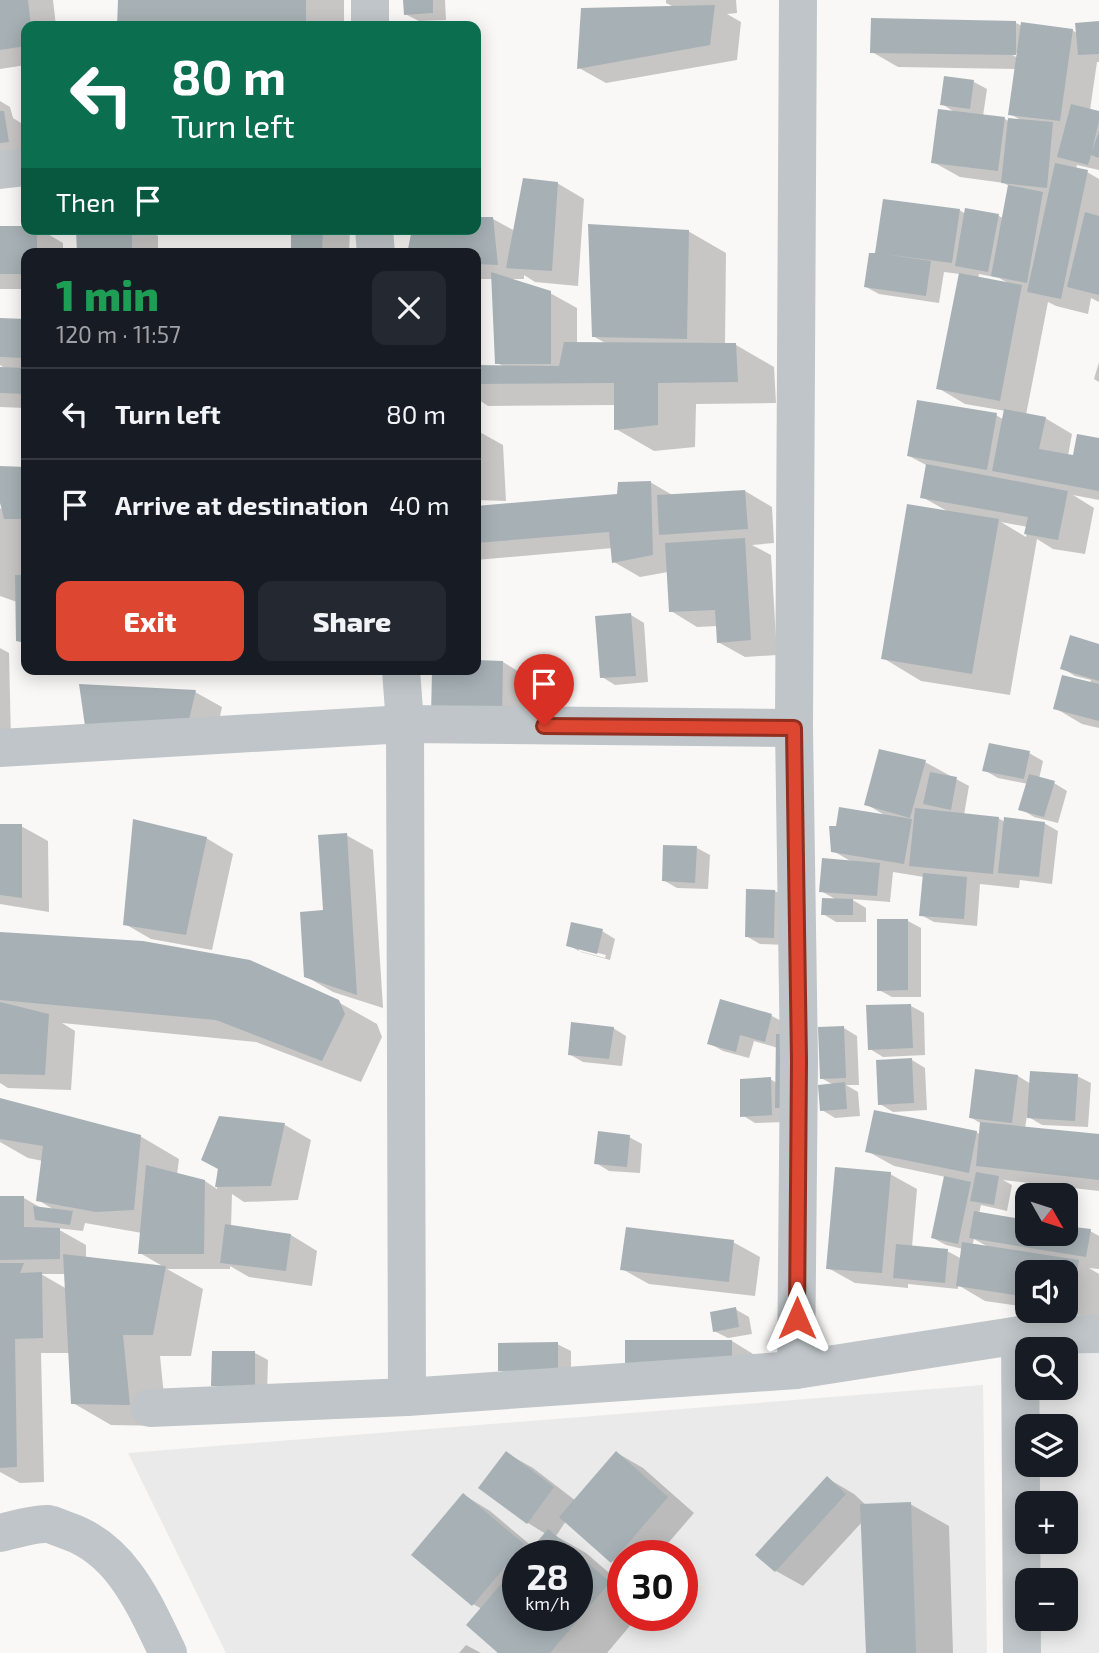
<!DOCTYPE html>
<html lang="en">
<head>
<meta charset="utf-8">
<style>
	:root { --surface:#171b24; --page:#242831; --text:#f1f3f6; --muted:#9ea1a6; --line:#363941; --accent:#dd4731 }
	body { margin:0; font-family:"Exo 2",sans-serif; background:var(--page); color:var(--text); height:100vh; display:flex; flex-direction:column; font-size:26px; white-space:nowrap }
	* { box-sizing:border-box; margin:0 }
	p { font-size:23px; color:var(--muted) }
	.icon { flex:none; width:38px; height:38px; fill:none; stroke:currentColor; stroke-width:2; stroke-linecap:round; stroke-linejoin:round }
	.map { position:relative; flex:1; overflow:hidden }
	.side { position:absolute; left:21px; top:248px; width:460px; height:427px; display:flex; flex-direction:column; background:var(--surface); border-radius:14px; box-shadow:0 4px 18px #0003 }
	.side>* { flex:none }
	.guide { position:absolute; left:21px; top:21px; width:460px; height:214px; border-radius:14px; box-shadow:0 4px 18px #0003; background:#0b6e4f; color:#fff; overflow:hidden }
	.needle { width:46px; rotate:129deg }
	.fabs { position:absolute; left:1015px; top:1183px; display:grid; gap:14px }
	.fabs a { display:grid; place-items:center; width:63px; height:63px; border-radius:14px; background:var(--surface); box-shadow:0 4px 18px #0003; font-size:35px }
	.speed { position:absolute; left:502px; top:1540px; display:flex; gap:14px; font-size:35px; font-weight:700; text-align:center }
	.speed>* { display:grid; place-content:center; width:91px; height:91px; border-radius:50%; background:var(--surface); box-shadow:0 4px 18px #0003; line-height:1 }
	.speed small { font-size:18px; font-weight:400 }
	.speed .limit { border:10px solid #d22; background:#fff; color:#111 }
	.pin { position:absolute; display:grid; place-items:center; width:60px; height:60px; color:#fff; margin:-72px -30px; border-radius:50% 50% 50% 0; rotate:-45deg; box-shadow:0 0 7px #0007 }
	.pin .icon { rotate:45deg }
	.me { position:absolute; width:77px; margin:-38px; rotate:0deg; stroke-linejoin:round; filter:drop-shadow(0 0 5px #0008) }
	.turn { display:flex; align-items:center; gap:24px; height:147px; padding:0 35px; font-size:32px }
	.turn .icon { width:91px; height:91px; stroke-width:2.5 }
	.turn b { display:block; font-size:49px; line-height:60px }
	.then { display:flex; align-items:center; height:66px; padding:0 35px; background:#0003; gap:14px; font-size:26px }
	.round { display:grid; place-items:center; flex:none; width:74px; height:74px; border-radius:14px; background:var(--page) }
	.summary { display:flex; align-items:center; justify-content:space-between; height:119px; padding:0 35px }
	h1 { font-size:42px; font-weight:800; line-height:52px; color:#1e9e55 }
	.cta { display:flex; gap:14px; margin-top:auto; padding:14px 35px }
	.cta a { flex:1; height:80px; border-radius:14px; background:var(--accent); color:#fff; font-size:28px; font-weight:800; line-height:80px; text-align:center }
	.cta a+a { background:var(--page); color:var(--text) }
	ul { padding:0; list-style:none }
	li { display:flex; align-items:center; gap:21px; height:91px; padding:0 35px; border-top:2px solid var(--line) }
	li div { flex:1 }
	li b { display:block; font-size:26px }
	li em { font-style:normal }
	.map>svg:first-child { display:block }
</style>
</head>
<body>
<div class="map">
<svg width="1099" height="1653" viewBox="0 0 1099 1653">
	<rect width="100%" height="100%" fill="#f9f8f6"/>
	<!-- built -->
	<g fill="#e9eae9" fill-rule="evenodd">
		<path d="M1099,1343V1653H1006V1348ZM1027,1349H1066V1388H1027ZM1027,1426H1066V1465H1027ZM1027,1503H1066V1542H1027ZM1027,1580H1066V1619H1027Z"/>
		<path d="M983,1385L987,1653H226L128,1453ZM518,1556H578V1615H518ZM623,1556H682V1615H623Z"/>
	</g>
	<!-- shadow -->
	<g fill="#0003" fill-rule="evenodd">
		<path d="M0,0H53L56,26H26V65L0,69Z"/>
		<path d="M120,0H344V26H119Z"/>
		<path d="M405,0H445L446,20L419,21L405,14Z"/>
		<path d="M666,0H736L737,13L727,14L741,22L737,60L606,83L579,68L674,7L666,3Z"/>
		<path d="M1016,23L1022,26L1072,30L1078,34L1099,23V62H1097L1090,110L1099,113V170L1077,165L1076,169L1087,172L1099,179V302L1091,298L1088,314L1056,306L1048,302L1026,415L1045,418L1072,434L1068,456L1075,457L1099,440V500L1073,495L1094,508L1085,554L1053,549L1037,539L1010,695L921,681L883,658L949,512L922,497L928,466L909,456L996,415L1004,420L1006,411L965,404L938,388L960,274L944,272L939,303L879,294L866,287L886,256L877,252L959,210L966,214L999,216L1004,219L1009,186L1004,183L960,177L933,162L956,113L942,104L974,82L987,89L983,116L1005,119L1010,122L1023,121L1010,114L1016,69L898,67L872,52ZM1009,49L1018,54V58L1007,52ZM979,274L999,278L1008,283L978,278ZM1001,522L1028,527L1026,537Z"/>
		<path d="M0,101L10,107L13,118L26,126V158L0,162Z"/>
		<path d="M557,183L584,199L578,286L535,282L524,275V279H510L550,293L577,308V344H607L593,336L688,231L726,253L725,345H736L774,367L776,403L696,404L695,447L654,451L616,429V405L488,406L476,398V367H505L497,363L493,279H476V219H493L515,231Z"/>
		<path d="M0,228L39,229L63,243V254H26V289H0Z"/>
		<path d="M78,229H145L158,236V254H78Z"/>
		<path d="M293,229H350L349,254H293Z"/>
		<path d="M0,320L26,321V408L0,407V369H6L0,365Z"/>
		<path d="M1099,362V382L1094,379Z"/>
		<path d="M476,430L503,445L506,501L476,500Z"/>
		<path d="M0,468L26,469V530L23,528L24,577H26V645L18,640L17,602L0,596V508L4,511L0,495Z"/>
		<path d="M650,482L674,496L745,491L772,507L774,543L752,545L771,555L777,655L745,657L718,642L717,626L697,627L671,611L668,572L640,577L614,562L613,548L476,560V508L619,495Z"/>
		<path d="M631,615L644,623L648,682L615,685L602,677Z"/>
		<path d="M1099,646V728L1082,724L1055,708L1090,683L1091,680L1075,676L1062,668Z"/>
		<path d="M0,648L9,653L11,742H0Z"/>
		<path d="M476,662H503L529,678L528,731L433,714L476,670Z"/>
		<path d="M126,670H152L149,675Z"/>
		<path d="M195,692L222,707L215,739L114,747Z"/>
		<path d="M1029,753L1043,761L1039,779L1054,783L1067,791L1058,823L1034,817L1021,809L1028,784L998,778L984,770Z"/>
		<path d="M925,762L969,786L964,815L998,818L1005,822L1044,823L1058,831L1052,884L1020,880L1019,888L980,884L977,926L934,922L921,915L924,877L893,872L890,902L851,899L866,908V922H836L823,914L837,900L821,891L854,863L833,851L886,816L866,804Z"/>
		<path d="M0,826H21L48,841L49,912L0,904Z"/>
		<path d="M346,835L373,850L383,1008L333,992L305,976Z"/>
		<path d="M206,838L233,854L212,950L151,939L125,924Z"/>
		<path d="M697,848L710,855L708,889L677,888L663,880Z"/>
		<path d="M775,891L788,899L787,945L760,944L746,936Z"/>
		<path d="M908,921L921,928V997H892L879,990Z"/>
		<path d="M602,931L615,939L610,960L581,952L568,945ZM579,948L606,955L605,958L579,951Z"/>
		<path d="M0,934L338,1002L377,1024L382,1037L361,1082L256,1042L62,1023L75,1031L71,1090L8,1088L0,1083Z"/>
		<path d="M722,1002L772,1016L785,1023V1122L755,1123L742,1115L770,1079L777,1083L778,1048L754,1041L749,1058L723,1051L709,1043Z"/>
		<path d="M911,1006L924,1013L925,1055L883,1057L870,1049Z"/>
		<path d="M613,1028L626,1036L622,1066L583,1062L569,1054Z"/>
		<path d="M844,1028L857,1036L859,1085H846L858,1092L860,1116L835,1118L822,1110L834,1085L821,1078Z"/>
		<path d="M912,1060L925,1068L927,1110L893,1112L880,1104Z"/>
		<path d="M977,1071L1018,1076L1031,1084L1077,1076L1091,1083L1088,1127L1042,1125L1027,1116L1025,1128L1099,1136V1191L1003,1180L1012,1185L1007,1211L981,1205L979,1214L1027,1221V1234H1066V1227L1090,1231L1099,1236V1269L1089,1268L1099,1274V1318L1051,1311H1066V1272H1027V1307L985,1301L958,1285V1289L908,1284V1288L855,1283L828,1268L890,1174L917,1189L912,1247L947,1251L962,1259L963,1249L946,1245L933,1238L946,1177L894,1166L867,1151L976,1132L981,1135L982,1124L970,1117ZM974,1239L990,1248L972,1246Z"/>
		<path d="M0,1100L140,1136L179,1159L177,1175L205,1181L217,1189L220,1118L285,1125L311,1140L298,1200L244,1202L232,1194L231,1227L291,1235L317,1251L312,1286L249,1277L230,1266V1269H167L203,1289L191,1356H160L167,1426L111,1425L73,1403L70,1353H41L44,1482L20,1483L0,1472V1265H4L0,1263V1198H24L43,1209L56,1211L38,1200L43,1161L28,1158L0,1142ZM85,1223L142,1233L140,1253L164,1267L86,1259V1245L56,1228L83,1231ZM41,1274H66L67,1289Z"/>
		<path d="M629,1137L642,1144L640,1173L609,1171L596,1163Z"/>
		<path d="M733,1242L760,1257L755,1296L649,1284L622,1269Z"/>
		<path d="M735,1309L749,1317L752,1334L728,1338L714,1331Z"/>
		<path d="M732,1341L758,1357L653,1383Z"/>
		<path d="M557,1344L571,1351V1376L513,1378L500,1370Z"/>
		<path d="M255,1353L268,1360L267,1394L212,1385Z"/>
		<path d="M506,1453L533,1468L576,1501L617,1453L643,1468L694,1513L657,1556H623V1567L612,1561L566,1521L556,1536L586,1553L623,1585V1615H639L607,1653H501L482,1609L473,1604L464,1495L490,1511L534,1548L546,1534L528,1523ZM518,1556H578V1615H518Z"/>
		<path d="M827,1478L854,1494L867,1506L910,1504L949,1526L953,1653H867L863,1521L803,1586L776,1571L758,1555Z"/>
		<path d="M466,1645L481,1653H459Z"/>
	</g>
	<!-- building -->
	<g fill="#a7b1b5">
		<path d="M0,0H28L31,26H26V46L0,50Z"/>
		<path d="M118,0H306V26H117Z"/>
		<path d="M403,0H433V13L404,15Z"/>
		<path d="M715,5L710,45L577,69L581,8Z"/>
		<path d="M871,18L1016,21V55L870,53Z"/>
		<path d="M1099,21V54L1078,55L1075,23Z"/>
		<path d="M1021,22L1073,29L1060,121L1008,115Z"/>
		<path d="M944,76L974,80L970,109L940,105Z"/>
		<path d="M1071,104L1099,111V121L1092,151L1099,131V158L1091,155L1088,165L1057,157Z"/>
		<path d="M938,109L1005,117L998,171L931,163Z"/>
		<path d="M0,111H4L9,142L0,143Z"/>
		<path d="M1008,118L1053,122L1047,188L1001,183Z"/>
		<path d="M1055,163L1088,170L1061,299L1027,292Z"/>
		<path d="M523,178L558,182L552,271L506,268Z"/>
		<path d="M1008,185L1043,192L1027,283L991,276Z"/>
		<path d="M883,199L960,209L952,263L884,254L931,261L926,296L864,287L869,253H875Z"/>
		<path d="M965,208L999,214L988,272L955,266Z"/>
		<path d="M1085,212L1099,216V295L1067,287Z"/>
		<path d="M476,217H493L498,265L476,264V254H407L412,229H476Z"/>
		<path d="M588,224L689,230L687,339L592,337Z"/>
		<path d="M0,226H26V229H37V254H26V274H0Z"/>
		<path d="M76,229H132V254H77Z"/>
		<path d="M291,229H323L322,254H291Z"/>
		<path d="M491,272L551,291V364H495Z"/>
		<path d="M959,273L1022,285L1000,401L936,389Z"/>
		<path d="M0,318L26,319V358L0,357Z"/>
		<path d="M564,342L736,343L738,382L658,383V425L614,430V383L476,384V365L559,366Z"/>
		<path d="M0,367L26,368V394L0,393Z"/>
		<path d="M917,400L997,413L987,470L907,456Z"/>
		<path d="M1004,409L1046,417L1039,449L1073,455L1077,434L1099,438V491L992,471Z"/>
		<path d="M926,464L1068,491L1058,540L1024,534L1028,517L920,498Z"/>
		<path d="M0,466L26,467V519H4L0,503Z"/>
		<path d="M651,481L653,555L612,563L609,532L476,543V506L617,494L618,482Z"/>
		<path d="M745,490L748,529L659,535L657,495Z"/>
		<path d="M907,504L999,519L972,674L881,659Z"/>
		<path d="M745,538L751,640L717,643L715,610L669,612L665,543Z"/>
		<path d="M15,575H26V643L16,641Z"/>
		<path d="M631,613L636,676L600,678L595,616Z"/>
		<path d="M1070,635L1099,644V681L1060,669Z"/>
		<path d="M476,660L503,661L502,716L431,715L432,670H476Z"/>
		<path d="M1062,675L1099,684V721L1053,709Z"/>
		<path d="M79,684L196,690L188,724L86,733Z"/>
		<path d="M989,743L1030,751L1024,779L982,771Z"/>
		<path d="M879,749L926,760L910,818L864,805Z"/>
		<path d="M930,772L957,777L951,810L923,804Z"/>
		<path d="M1029,774L1055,781L1044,817L1018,810Z"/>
		<path d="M839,807L912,819L904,864L831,852L829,826H836Z"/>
		<path d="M915,808L999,817L993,874L909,866Z"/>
		<path d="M1004,817L1045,822L1039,877L998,873Z"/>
		<path d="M133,819L207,837L186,935L123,925Z"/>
		<path d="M0,824H22V898L0,895Z"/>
		<path d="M347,833L357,995L304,977L300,912L323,910L318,835Z"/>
		<path d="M663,845L697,846L695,883L662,881Z"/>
		<path d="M822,858L880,863L877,896L819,892Z"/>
		<path d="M923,873L967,877L964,919L919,916Z"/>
		<path d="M746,889L775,890L774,938L745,937Z"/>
		<path d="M822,898L853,899V915H821Z"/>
		<path d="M877,919H908V990L877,991Z"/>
		<path d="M571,922L603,929L597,954L566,946Z"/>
		<path d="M0,932L143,941L250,960L339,1000L345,1014L322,1061L216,1020L0,1000Z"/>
		<path d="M720,999L772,1014L765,1042L740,1035L736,1052L707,1044Z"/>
		<path d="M0,1002L49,1014L45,1075L0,1074Z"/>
		<path d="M911,1004L913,1048L868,1050L866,1005Z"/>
		<path d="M571,1022L614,1027L609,1059L568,1055Z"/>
		<path d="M844,1026L846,1078L820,1079L818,1027Z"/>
		<path d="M776,1034H795L794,1108H775Z"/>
		<path d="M912,1058L914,1103L878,1105L876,1060Z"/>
		<path d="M975,1069L1018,1075L1012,1123L969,1118Z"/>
		<path d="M1030,1071L1078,1074L1075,1121L1027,1118Z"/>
		<path d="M771,1077L772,1115L740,1117V1079Z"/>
		<path d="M845,1082L847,1109L820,1111L818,1085Z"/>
		<path d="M0,1098L141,1135L134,1210L96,1212L36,1201L43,1146L0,1139Z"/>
		<path d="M874,1110L977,1131L969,1173L865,1152Z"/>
		<path d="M219,1116L285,1123L271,1186L215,1187L218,1169L201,1160Z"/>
		<path d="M980,1122L1099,1134V1180L976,1166Z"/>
		<path d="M598,1131L630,1135L627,1167L594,1164Z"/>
		<path d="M146,1165L205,1180L204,1254H138Z"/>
		<path d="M835,1167L891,1172L882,1273L826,1269Z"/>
		<path d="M976,1172L999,1176L994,1205L970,1201Z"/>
		<path d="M944,1176L971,1182L958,1244L931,1238Z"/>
		<path d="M0,1196H24V1227L60,1228V1259L0,1260Z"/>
		<path d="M33,1206L73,1211L70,1225L35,1220Z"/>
		<path d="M974,1211L1027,1220V1234H1066V1226L1091,1229L1086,1257L969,1238Z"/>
		<path d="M225,1224L291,1234L286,1271L220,1263Z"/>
		<path d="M626,1227L734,1240L729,1282L620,1270Z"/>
		<path d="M962,1242L1079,1260L1072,1304L1066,1303V1272H1027V1297L956,1286Z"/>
		<path d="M896,1244L948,1249L945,1283L893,1278Z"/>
		<path d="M63,1254L166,1266L153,1335H123L130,1405L71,1404Z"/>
		<path d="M0,1263H24L20,1273L42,1272L43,1338L15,1339L17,1467L0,1468Z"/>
		<path d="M736,1307L739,1327L713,1332L710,1312Z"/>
		<path d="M625,1340H732V1368L625,1369Z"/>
		<path d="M558,1342V1370L498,1371V1343Z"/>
		<path d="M212,1351H255V1388L211,1386Z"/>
		<path d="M506,1451L554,1487L527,1524L478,1488Z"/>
		<path d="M616,1451L668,1497L611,1563L559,1517Z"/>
		<path d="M827,1476L846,1494L775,1572L755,1555Z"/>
		<path d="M463,1493L524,1544L472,1606L411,1555Z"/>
		<path d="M911,1502L916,1653H866L860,1504Z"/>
		<path d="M548,1529L610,1582L550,1653H498L466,1625L518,1564V1615H578V1556H525Z"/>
	</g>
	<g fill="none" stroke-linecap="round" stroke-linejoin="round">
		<!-- minor -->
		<g stroke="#bfc5c8" stroke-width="38">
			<path d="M370,26V0"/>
			<path d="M0,170L26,167"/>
			<path d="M374,229L376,254"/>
			<path d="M401,670L405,724L407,1397"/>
			<path d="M0,748L405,724L794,728"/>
			<path d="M1020,1335L1022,1653"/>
			<path d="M796,1370L799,1061L794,728L798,0"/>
			<path d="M150,1408L407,1397L796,1370L1020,1335L1099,1334"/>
			<path d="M0,1533C14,1530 34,1523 48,1524C54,1525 62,1529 68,1531C123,1550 145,1606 168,1653"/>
		</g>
	</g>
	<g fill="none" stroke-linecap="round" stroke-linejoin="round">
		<!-- route casing -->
		<g stroke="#902e20" stroke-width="18">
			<path id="route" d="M544,726L794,728L799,1061L797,1318"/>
		</g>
		<!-- route -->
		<use href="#route" stroke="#dd4731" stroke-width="12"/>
	</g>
</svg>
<div class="fabs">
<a><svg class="needle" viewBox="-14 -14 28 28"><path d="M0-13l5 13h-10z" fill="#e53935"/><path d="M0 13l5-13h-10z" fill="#9ea1a6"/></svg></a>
<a><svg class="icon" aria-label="sound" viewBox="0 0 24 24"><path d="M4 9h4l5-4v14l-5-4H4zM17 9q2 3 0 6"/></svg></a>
<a><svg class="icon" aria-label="search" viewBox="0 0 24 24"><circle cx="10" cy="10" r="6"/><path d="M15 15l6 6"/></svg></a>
<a><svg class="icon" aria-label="layers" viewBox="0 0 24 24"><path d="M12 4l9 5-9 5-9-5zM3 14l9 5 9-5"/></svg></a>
<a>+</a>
<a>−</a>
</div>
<div class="speed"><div>28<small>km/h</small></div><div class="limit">30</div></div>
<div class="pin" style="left:544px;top:726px;background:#d93025"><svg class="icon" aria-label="arrive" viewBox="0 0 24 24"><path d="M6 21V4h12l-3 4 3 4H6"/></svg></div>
<svg class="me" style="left:797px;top:1318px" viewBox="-20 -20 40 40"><path d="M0-17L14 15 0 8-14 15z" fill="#dd4731" stroke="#fff" stroke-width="4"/></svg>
<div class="guide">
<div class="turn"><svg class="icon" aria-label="left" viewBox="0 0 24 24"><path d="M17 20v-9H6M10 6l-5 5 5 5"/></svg><div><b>80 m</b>Turn left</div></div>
<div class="then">Then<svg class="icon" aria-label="arrive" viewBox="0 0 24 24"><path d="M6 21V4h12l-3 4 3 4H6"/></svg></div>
</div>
<section class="side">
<div class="summary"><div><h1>1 min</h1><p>120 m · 11:57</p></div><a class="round"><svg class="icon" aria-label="close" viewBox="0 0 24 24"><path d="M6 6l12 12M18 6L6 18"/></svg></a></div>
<ul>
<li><svg class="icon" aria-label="left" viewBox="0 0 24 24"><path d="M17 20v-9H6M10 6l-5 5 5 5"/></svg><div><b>Turn left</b></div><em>80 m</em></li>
<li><svg class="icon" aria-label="arrive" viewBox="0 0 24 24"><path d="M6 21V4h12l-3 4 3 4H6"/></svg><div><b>Arrive at destination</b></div><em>40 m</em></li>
</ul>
<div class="cta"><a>Exit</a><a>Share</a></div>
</section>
</div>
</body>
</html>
